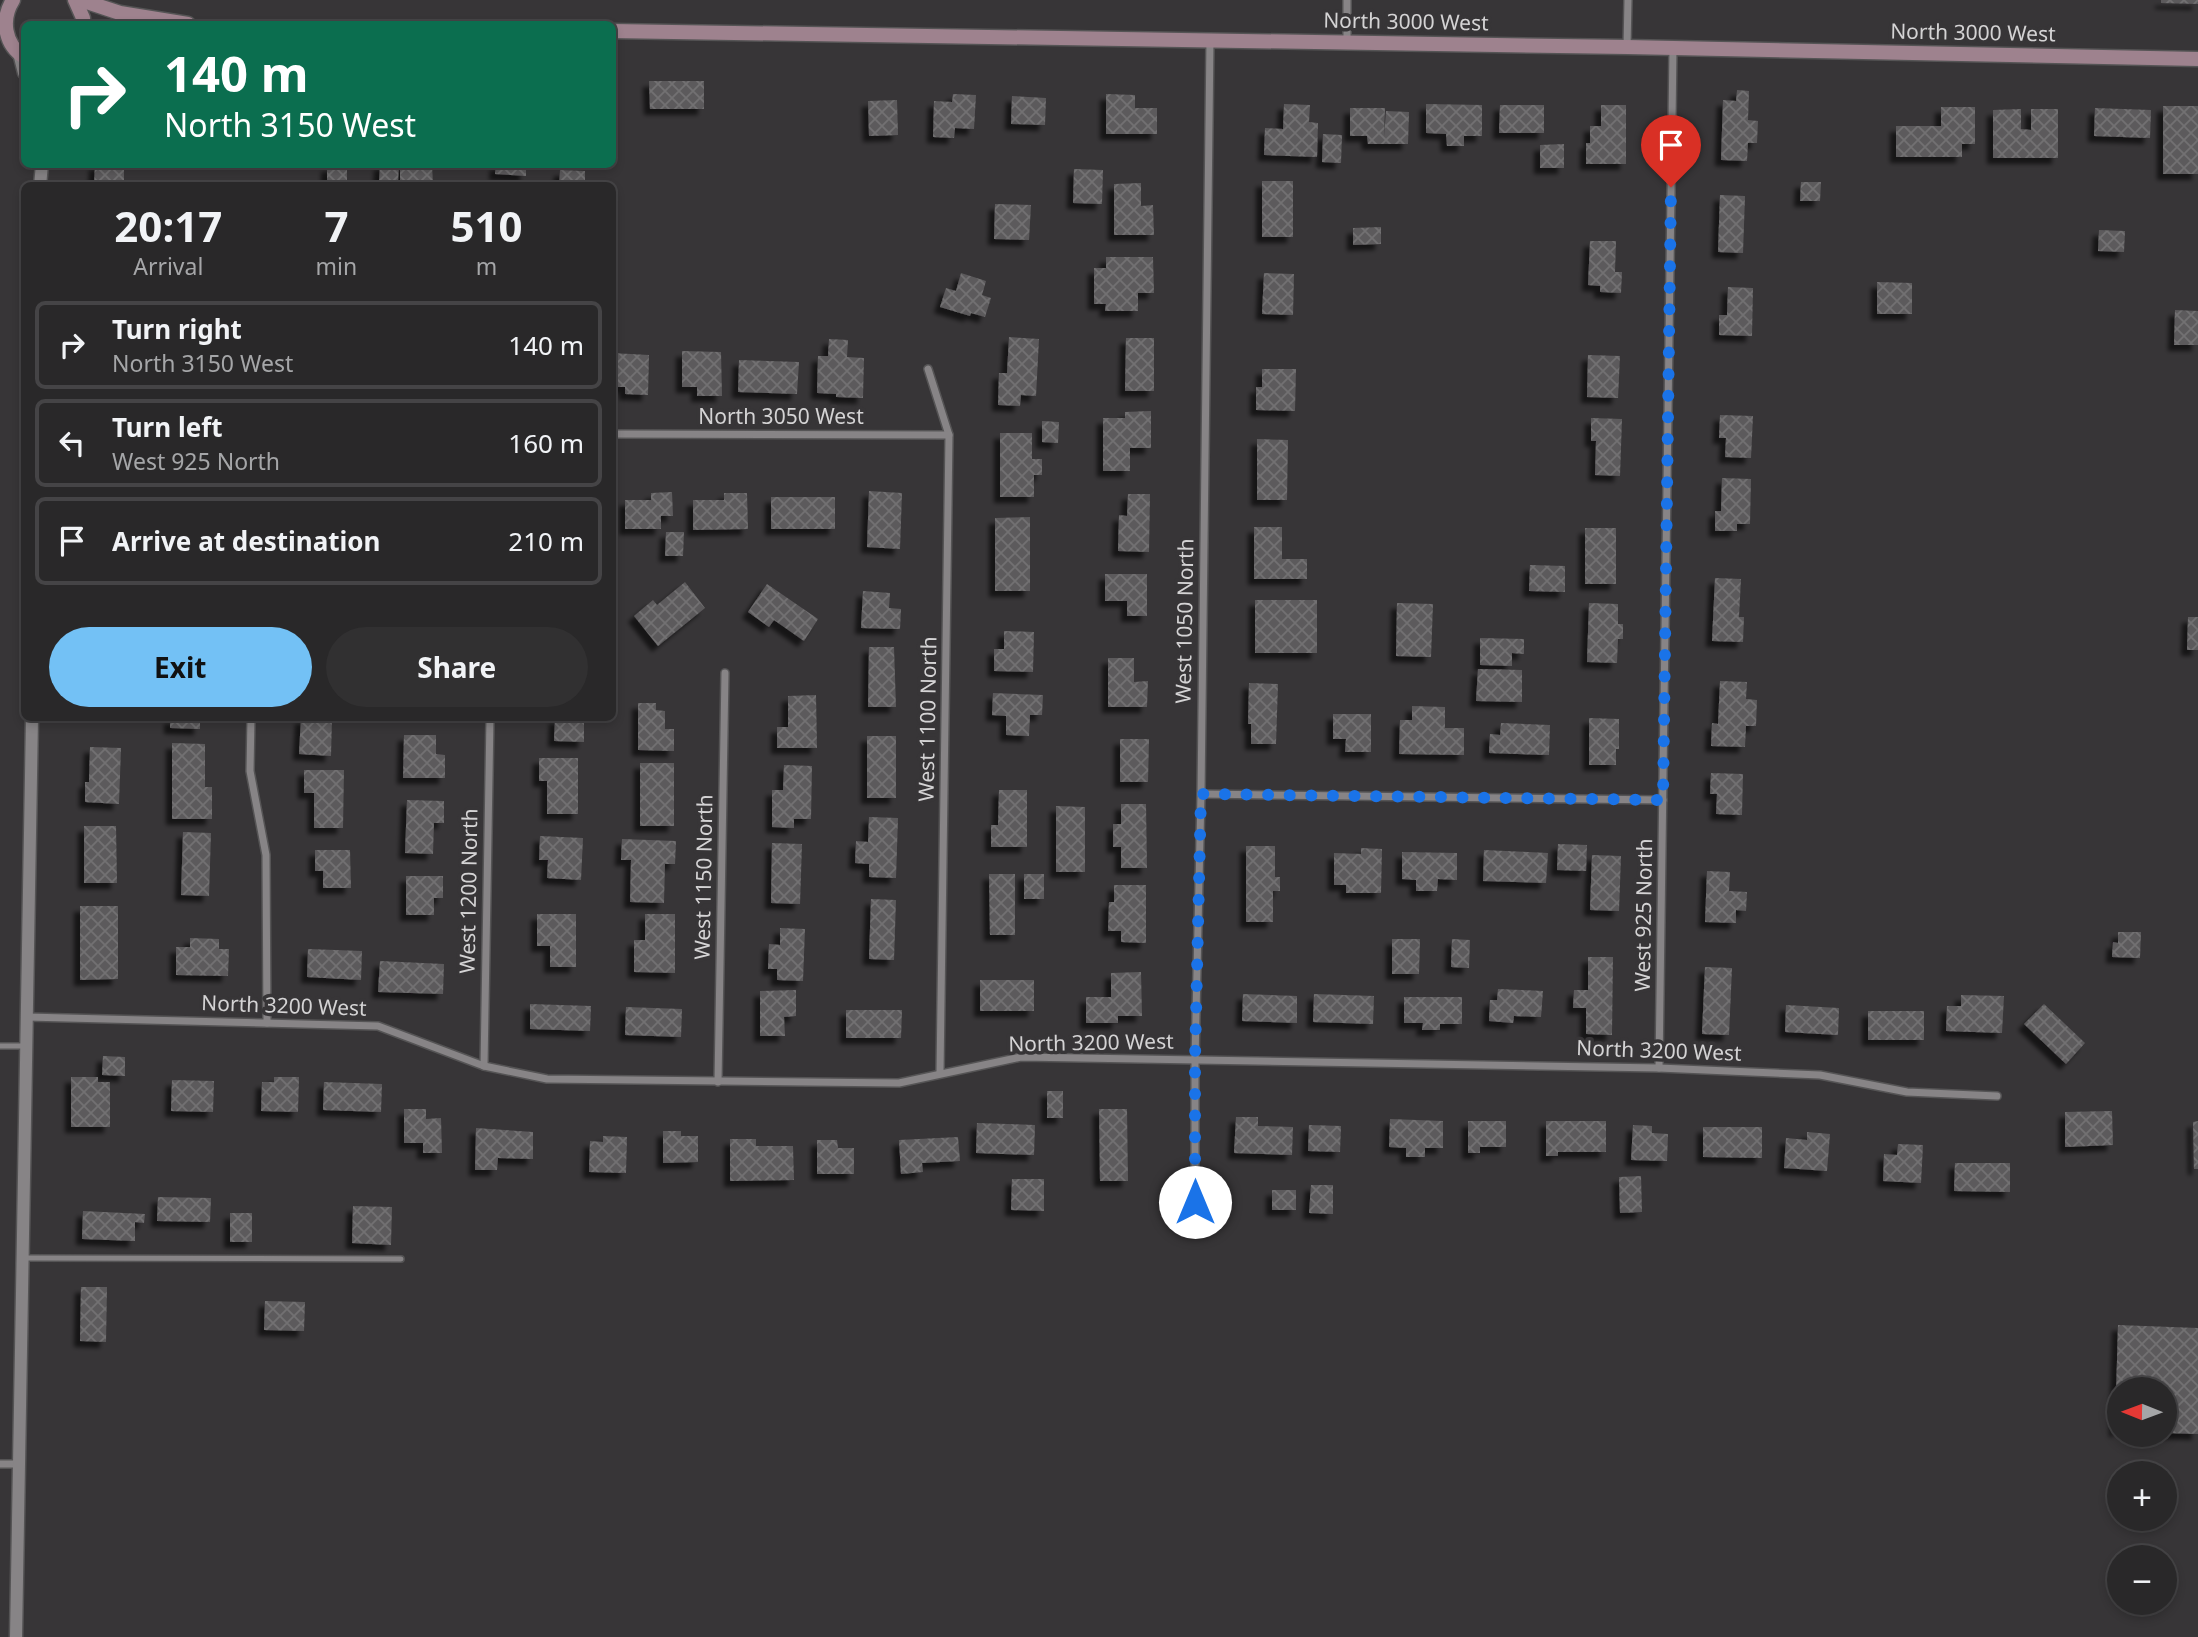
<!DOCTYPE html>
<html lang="en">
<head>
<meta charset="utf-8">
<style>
	:root { --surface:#292829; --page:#313031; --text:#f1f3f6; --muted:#a5a6a8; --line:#454446; --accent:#73c1f5 }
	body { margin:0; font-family:"Noto Sans",sans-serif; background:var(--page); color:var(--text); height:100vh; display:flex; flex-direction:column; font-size:26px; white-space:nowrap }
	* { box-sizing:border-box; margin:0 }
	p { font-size:23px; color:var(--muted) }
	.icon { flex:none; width:38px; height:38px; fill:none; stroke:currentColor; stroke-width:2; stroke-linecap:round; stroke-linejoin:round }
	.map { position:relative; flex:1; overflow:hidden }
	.drawer { position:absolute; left:21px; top:182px; width:595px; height:539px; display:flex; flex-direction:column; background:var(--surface); border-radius:10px; box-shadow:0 4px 10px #0003,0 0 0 2px var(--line) }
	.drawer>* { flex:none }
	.banner { position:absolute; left:21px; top:21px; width:595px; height:147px; border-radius:10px; box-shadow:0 4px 10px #0003,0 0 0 2px var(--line); background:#0b6e4f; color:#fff; overflow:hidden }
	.needle { width:46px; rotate:271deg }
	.tools { position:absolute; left:2107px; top:1377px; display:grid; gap:14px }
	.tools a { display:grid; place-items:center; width:70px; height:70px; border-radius:50%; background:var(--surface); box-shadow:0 4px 10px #0003,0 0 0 2px var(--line); font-size:35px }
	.pin { position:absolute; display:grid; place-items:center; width:60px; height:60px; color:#fff; margin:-72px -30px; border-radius:50% 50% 50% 0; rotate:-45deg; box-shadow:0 0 7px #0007 }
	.pin .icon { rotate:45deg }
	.me { position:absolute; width:77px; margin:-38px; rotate:0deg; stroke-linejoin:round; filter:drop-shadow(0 0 5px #0008) }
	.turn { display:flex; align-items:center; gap:24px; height:147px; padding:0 28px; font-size:32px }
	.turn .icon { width:91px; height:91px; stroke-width:2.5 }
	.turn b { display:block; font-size:49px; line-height:60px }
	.eta { display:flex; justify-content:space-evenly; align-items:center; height:119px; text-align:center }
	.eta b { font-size:42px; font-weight:700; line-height:49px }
	.button { display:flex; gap:14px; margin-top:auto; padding:14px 28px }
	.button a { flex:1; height:80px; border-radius:42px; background:var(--accent); color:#111; font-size:28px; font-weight:700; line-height:80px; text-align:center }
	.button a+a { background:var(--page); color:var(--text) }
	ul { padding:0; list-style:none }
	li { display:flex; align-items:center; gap:21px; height:88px; margin:0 14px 10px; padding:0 14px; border:4px solid var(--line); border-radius:10px }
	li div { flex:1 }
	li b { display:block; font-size:26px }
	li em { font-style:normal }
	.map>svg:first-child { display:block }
</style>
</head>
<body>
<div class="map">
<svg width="2198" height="1637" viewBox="0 0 2198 1637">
	<defs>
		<pattern id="building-cross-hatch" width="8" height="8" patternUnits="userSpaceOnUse" patternTransform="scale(1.75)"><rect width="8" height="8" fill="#5c5a5c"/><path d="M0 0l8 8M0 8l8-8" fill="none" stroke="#727172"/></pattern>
		<filter id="shadow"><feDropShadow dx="-6" dy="6" stdDeviation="2" flood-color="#0009"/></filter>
	</defs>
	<rect width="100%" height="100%" fill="#373537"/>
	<!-- building -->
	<g fill="url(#building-cross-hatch)" filter="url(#shadow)">
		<path d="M2161,0H2198V4L2161,3Z"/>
		<rect x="612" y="80" width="5" height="25"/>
		<path d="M649,81H704V109H650Z"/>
		<path d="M1737,90L1749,91L1748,120L1758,121L1757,143H1748L1747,161L1721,160L1723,100L1736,101Z"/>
		<path d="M953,94L976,95L974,129L955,128L954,138L933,137L934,101L952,102Z"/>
		<path d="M1106,94L1135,95V108H1157V134H1106Z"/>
		<path d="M1012,96L1046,98L1045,125L1011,124Z"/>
		<path d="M897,100L898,135L869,136L868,101Z"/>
		<path d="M1284,104L1310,105L1309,122L1318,123L1317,157L1264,155L1265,128L1283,129Z"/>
		<path d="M1426,104L1482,105V136H1464V146H1447L1446,134L1426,133Z"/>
		<path d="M1500,105H1544V133H1499Z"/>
		<path d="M1601,105H1626V164H1586V143H1590V126H1601Z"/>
		<rect x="2163" y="106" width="35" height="68"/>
		<path d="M1941,107H1975V144H1962V157H1896V126H1941Z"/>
		<path d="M1350,108H1385L1384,137L1386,111L1409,112L1408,144H1368L1367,136H1350Z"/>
		<path d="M2095,108L2151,110L2150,138L2094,136Z"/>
		<path d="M2021,109V129L2031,130V109H2058V158H1993V110Z"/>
		<path d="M1323,134L1342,135L1341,163L1322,162Z"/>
		<path d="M1564,144V168H1540V145Z"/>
		<path d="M95,164H124V186H94Z"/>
		<path d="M380,164H399L398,182L379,181Z"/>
		<path d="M400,164H432L433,184L400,185Z"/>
		<path d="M496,164H526V176L495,174Z"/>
		<path d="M347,165V186H327V166Z"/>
		<path d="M1074,169L1103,170L1102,204L1073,203Z"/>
		<path d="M560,170L585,171V186H559Z"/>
		<rect x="1262" y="181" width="31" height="56"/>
		<path d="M1801,182H1821L1820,201H1800Z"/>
		<path d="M1141,183V206L1153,205L1154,235H1114V184Z"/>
		<path d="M1720,195L1745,196L1743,253L1718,252Z"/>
		<path d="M995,204L1031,205L1029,240L994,239Z"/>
		<path d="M1381,227V244L1353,245V228Z"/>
		<path d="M2099,230L2125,231L2124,252L2098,251Z"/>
		<path d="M1590,241H1616L1615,272H1622L1621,293L1600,292V286L1588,285Z"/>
		<path d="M1106,257H1153L1154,293H1138V311H1105L1106,304H1094V268H1106Z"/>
		<path d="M961,273L986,281L982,295L991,298L985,317L971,313L970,316L940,307L946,288L956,291Z"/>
		<path d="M1264,273L1294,274L1293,315L1262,314Z"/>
		<path d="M1877,282L1912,283V314H1877Z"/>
		<path d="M1728,287L1753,288L1752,336L1719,335V315H1727Z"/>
		<path d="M2175,310L2198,311V345H2174Z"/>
		<path d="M1009,337L1039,339L1036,396L1021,395L1020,406L998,405L999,373H1007Z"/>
		<path d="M1126,338H1154V391H1125Z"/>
		<path d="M829,339L848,340L847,357L864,358L863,398L836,397V394L817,393L818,356H828Z"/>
		<path d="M682,351L721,352L722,396H697V387H682Z"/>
		<path d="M612,353L649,355L648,395L625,394V387H612Z"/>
		<path d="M1588,355L1620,356L1618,398L1587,397Z"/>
		<path d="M739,360L799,362L797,394L738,392Z"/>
		<path d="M1262,369H1296L1295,411L1256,410V387H1262Z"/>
		<path d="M1151,411V448H1130V471H1103V418H1125V412Z"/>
		<path d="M1720,415L1753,416L1751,458L1725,457L1726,438H1719Z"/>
		<path d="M1591,418L1622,419L1620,476L1595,475L1596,441H1591Z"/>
		<path d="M1042,421L1059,422L1058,443L1042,442Z"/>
		<path d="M1000,433H1032V459H1042V475H1034V497H1000Z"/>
		<path d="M1257,439L1288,440L1287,500H1257Z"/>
		<path d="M1722,478L1751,479L1750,524H1737V531H1715V511H1721Z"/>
		<path d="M869,491L902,493L900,549L867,547Z"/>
		<path d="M672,492L673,516H661V529H625V500H651V493Z"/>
		<path d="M724,493H747L748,529L693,530V500H724Z"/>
		<path d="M1128,494H1150L1149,552L1118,551L1119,515L1127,516Z"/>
		<rect x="771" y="497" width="64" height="32"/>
		<path d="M1030,517V591H995V518Z"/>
		<path d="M1254,527H1282V559H1307V579H1254Z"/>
		<rect x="1585" y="528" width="31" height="56"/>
		<path d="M666,532H684L683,556H665Z"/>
		<path d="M1530,565L1565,566V592L1529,591Z"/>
		<path d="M1105,574H1147V616H1127V601H1105Z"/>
		<path d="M1715,578L1741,579L1739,617H1744L1743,642L1712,641Z"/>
		<path d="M685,582L705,608L658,646L634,616L653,600L657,605Z"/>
		<path d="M767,584L818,619L804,641L774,620L769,627L748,612Z"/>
		<path d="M863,591L890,593L889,608L901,609L900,629L861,628Z"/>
		<rect x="1255" y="600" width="62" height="53"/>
		<path d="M1397,603L1433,604L1431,657L1396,656Z"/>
		<path d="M1589,603L1618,604V624H1623V639H1618L1617,663L1587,662Z"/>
		<path d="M2188,617H2198V650H2187Z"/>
		<path d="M1004,631L1034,632L1033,672L994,671V649H1004Z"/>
		<path d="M1480,638L1524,639V654L1512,653V666L1480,665Z"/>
		<path d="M869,647H894L896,707H868Z"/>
		<path d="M1108,658H1134V682L1148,681L1147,707H1108Z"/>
		<path d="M1478,669L1522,670V702L1476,701Z"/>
		<path d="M1720,681L1747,682L1746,699L1757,700L1756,726H1746L1745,747L1711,746L1712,723L1718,724Z"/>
		<path d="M1249,683L1278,684L1276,744H1251V724H1248Z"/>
		<path d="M993,693L1043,695L1042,715H1030L1029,736L1006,735V716L992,715Z"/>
		<path d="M816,695L817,748H777V727H788V696Z"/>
		<path d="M638,703H656V710L665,711V729H674V751L638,750Z"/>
		<path d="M1412,706L1445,707V728H1464V755L1399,754L1400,720H1412Z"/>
		<path d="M1333,714H1371V752H1345L1346,739H1333Z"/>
		<path d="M170,718H200V729L170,728Z"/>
		<path d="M301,718H332L331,756L299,754Z"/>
		<path d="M555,718H584V742L554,741Z"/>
		<path d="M1589,718L1619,719V749H1616V765H1589Z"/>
		<path d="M1501,723L1550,725L1549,755L1489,753L1490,734L1500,735Z"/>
		<path d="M404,735H436V754L445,755V778H403Z"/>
		<rect x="867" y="736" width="29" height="62"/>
		<path d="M1120,739H1149L1148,782H1120Z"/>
		<path d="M172,743L205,744V787H212V819H172Z"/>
		<path d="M90,747L121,748L119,804L85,802V782H89Z"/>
		<path d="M539,758H578V814H547V781H539Z"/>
		<rect x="640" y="763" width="34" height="63"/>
		<path d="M784,765L812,766L811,819H794V828L772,827V790H783Z"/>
		<path d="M304,770H344L343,828H314V793H304Z"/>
		<path d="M1711,773L1743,774L1742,815L1716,814L1717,794H1710Z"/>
		<path d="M999,790H1027V847H991V825H998Z"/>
		<path d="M407,800L444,801V823H434L433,854L405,853Z"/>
		<path d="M1121,804H1146L1147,868H1121V847H1113V824H1121Z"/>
		<path d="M1056,806L1085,807V872H1056Z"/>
		<path d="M869,817L898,818L896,878L869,877V864L855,863L856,841L868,842Z"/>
		<path d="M84,826H116L117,883H84Z"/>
		<path d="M183,832L211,833L209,896L181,895Z"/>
		<path d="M540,836L583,838L581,880L547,878L548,860H539Z"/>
		<path d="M622,839L676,841L675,864H665L664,903L630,902L631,860H621Z"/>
		<path d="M772,843L802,844L800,904L771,903Z"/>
		<path d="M1558,844L1587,845L1586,871L1557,870Z"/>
		<path d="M1246,846H1275V877H1280V891H1273V922H1246Z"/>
		<path d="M1361,848L1382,849L1381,893H1346V885H1334V853L1361,854Z"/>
		<path d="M315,850H350L351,888H323V871H315Z"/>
		<path d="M1484,850L1548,853L1546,883L1483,881Z"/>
		<path d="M1402,852L1457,853V880L1438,879L1437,891H1416V880L1402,879Z"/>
		<path d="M1592,855L1621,856L1619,911L1590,910Z"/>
		<path d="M1707,871L1730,872L1729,891L1747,892L1746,911L1736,910V923L1705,922Z"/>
		<path d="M989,874H1015V935H990Z"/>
		<rect x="1024" y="874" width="20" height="25"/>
		<path d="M406,876H443V898H434V915H406Z"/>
		<path d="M1114,885H1146V943L1121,942V931H1108L1109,902H1114Z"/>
		<path d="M871,899L896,900L894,960L869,959Z"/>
		<path d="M80,906H118V979L80,980Z"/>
		<path d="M537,914H576V967H550V946H537Z"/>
		<path d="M645,914H675V973L634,972V940H645Z"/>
		<path d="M780,928L805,929L803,981L777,980V969H768L769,944L780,945Z"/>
		<path d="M2118,932H2141L2140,958L2112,957L2113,942L2118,943Z"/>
		<path d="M190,938L219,939V949H229L228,976L176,975V947H190Z"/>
		<path d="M1392,939H1420L1419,974H1392Z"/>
		<path d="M1452,939L1470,940L1469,968L1451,967Z"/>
		<path d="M308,949L362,951L361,980L307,977Z"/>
		<path d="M1588,957H1613L1612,1035L1586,1034V1008H1573L1574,990H1588Z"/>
		<path d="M380,961L444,964L443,994L378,992Z"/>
		<path d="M1705,967L1732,968L1729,1035L1702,1034Z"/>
		<path d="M1141,972L1142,1016H1118V1023H1086V997H1111V973Z"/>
		<rect x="980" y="980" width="54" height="31"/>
		<path d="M1498,989L1543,991L1541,1017L1514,1016L1513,1023L1489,1021L1490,1000H1497Z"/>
		<path d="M796,990V1016L784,1017L785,1036H760V991Z"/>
		<path d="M1243,994L1297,996V1023L1242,1021Z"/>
		<path d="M1314,994L1374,996L1373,1024L1313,1022Z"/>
		<path d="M1961,995L2004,996L2002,1033L1946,1031L1947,1006H1961Z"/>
		<path d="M1404,997H1462V1024H1440V1030H1422L1423,1023H1404Z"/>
		<path d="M530,1004L591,1006L590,1031L530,1029Z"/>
		<path d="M2044,1004L2085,1043L2066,1064L2024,1024Z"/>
		<path d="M1786,1005L1839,1008L1838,1035L1785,1032Z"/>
		<path d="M626,1007L682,1009L681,1037L625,1035Z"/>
		<path d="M846,1010H902L901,1038H846Z"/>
		<rect x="1868" y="1011" width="56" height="29"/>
		<path d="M103,1056L125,1057V1076L102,1075Z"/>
		<path d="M71,1077H98V1082H110V1127H71Z"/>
		<path d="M274,1077H299L298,1112L261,1111L262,1082H274Z"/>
		<path d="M172,1080L214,1081L213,1112L171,1111Z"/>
		<path d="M324,1082L382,1084L381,1112L323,1110Z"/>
		<rect x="1047" y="1091" width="16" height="27"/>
		<path d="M404,1109H426V1119L441,1118L442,1153H423V1143H404Z"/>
		<path d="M1099,1109H1127L1128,1181H1100Z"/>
		<path d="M2112,1111L2113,1145L2065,1147V1112Z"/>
		<path d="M1236,1117H1258V1126L1293,1127L1292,1155L1234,1153Z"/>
		<path d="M1390,1119L1443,1121V1148H1425V1157H1406V1148L1389,1147Z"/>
		<path d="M1468,1121H1506V1147H1480V1153H1468Z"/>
		<path d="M1546,1121H1606V1152H1558V1156H1546Z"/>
		<path d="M2198,1121V1169H2194L2193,1122Z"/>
		<path d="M977,1123L1035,1125L1034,1155L976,1153Z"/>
		<path d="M1309,1125L1341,1126L1340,1152L1308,1151Z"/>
		<path d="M1633,1125L1652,1126V1133L1668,1134L1667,1161L1631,1160Z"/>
		<path d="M1703,1127H1762V1158L1703,1157Z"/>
		<path d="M476,1128L533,1132V1159L498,1158L497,1170H475Z"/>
		<path d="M663,1131H681V1136H698V1162L663,1163Z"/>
		<path d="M1807,1132L1830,1134L1827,1171L1784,1168L1786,1138L1807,1140Z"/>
		<path d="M603,1136L627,1137L626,1173L589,1172L590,1141L603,1142Z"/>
		<path d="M958,1137L960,1161L922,1163L923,1172L901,1174L899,1140Z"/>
		<path d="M730,1139H756V1146H793L794,1180L730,1181Z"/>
		<path d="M817,1140H837L838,1148H854V1174H817Z"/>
		<path d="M1898,1144L1923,1145L1921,1183L1883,1181L1884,1154L1897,1155Z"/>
		<path d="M1955,1163H2010V1192L1954,1191Z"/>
		<path d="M1641,1176L1642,1212L1620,1213L1619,1177Z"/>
		<path d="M1012,1179H1044V1211L1011,1210Z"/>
		<path d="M1311,1185H1333V1214L1309,1213Z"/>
		<rect x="1272" y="1190" width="24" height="20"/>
		<path d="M158,1197L211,1198L210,1222L157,1221Z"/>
		<path d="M353,1206L392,1207L391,1245L352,1243Z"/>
		<path d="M83,1211L145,1214L144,1223L135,1222V1241L82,1239Z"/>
		<rect x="230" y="1213" width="22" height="29"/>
		<path d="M81,1287H107L106,1342L80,1341Z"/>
		<path d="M265,1301L305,1302L304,1331L264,1330Z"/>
		<path d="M2118,1325L2198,1328V1434L2165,1433V1390H2119V1431H2115Z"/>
	</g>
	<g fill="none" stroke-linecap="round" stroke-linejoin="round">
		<!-- service casing -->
		<g stroke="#555455" stroke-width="8">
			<g id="service">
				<path d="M0,1046H25"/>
				<path d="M23,1258L401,1259"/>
			</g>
		</g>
		<!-- minor casing -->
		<g stroke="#555455" stroke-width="10">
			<g id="minor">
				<path d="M1347,42V0"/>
				<path d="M1627,47L1628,0"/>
				<path d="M928,369L949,435L940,1073"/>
				<path d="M612,434L949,435"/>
				<path d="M251,718L250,771L266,855L267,1023"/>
				<path d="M1201,794L1663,800"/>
				<path d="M27,1017L378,1026L484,1066L547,1079L899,1083L1021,1057L1659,1068L1820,1075L1907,1092L1997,1096"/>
				<path d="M484,1066L490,718"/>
				<path d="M1659,1068L1673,48"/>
				<path d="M718,1082L725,673"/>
				<path d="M1195,1202V1060L1201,794L1210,40"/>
				<path d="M0,1464H19"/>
			</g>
		</g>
		<!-- tertiary casing -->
		<g stroke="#555455" stroke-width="15">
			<g id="tertiary">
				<path d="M19,53L24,73"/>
				<path d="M40,186L42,164"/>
				<path d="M16,1637L32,718"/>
			</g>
		</g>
		<!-- secondary casing -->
		<g stroke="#555455" stroke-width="17">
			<g id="secondary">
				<path d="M13,0C1,19 4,44 24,57"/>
				<path d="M75,0L83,18V24"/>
				<path d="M81,0L120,13L188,24"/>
				<path d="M612,31L1627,47L2198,59"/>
			</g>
		</g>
		<!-- service -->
		<use href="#service" stroke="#878486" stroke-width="5"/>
		<!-- minor -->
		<use href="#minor" stroke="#878486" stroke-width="7"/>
		<!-- tertiary -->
		<use href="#tertiary" stroke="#878486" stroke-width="12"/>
		<!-- secondary -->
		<use href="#secondary" stroke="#9e828e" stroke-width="14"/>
	</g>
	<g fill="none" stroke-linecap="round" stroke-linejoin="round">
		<!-- route -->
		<path stroke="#1a73e8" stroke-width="12" stroke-dasharray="0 21.6" d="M1195,1202V1060L1201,794L1663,800L1671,187"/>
	</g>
	<g text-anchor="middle" stroke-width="7" stroke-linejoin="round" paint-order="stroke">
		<!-- street labels -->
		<g font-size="21" fill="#d4d3d4" stroke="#373537">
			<text transform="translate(1406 22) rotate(1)" y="7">North 3000 West</text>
			<text transform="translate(1973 33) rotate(1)" y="7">North 3000 West</text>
			<text x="781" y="424">North 3050 West</text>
			<text transform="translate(1185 621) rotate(-89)" y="7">West 1050 North</text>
			<text transform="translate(928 719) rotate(-89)" y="7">West 1100 North</text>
			<text transform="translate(704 877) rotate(-89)" y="7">West 1150 North</text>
			<text transform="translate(469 891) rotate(-89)" y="7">West 1200 North</text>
			<text transform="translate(1644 915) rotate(-89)" y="7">West 925 North</text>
			<text transform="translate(284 1006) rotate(2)" y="7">North 3200 West</text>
			<text transform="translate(1091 1043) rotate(-1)" y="7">North 3200 West</text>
			<text transform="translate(1659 1051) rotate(2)" y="7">North 3200 West</text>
		</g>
	</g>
</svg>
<div class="tools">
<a><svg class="needle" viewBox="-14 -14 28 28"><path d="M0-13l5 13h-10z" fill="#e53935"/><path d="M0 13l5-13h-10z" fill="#a5a6a8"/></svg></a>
<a>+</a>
<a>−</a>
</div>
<div class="pin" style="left:1671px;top:187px;background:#d93025"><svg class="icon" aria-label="arrive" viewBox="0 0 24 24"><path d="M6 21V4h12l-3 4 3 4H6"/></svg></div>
<svg class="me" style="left:1195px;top:1202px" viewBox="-20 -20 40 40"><circle r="19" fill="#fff"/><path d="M0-13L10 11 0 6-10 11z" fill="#1a73e8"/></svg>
<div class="banner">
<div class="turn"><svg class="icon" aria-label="right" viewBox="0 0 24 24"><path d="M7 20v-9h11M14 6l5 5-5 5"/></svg><div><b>140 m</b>North 3150 West</div></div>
</div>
<section class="drawer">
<div class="eta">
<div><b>20:17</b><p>Arrival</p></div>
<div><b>7</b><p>min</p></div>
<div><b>510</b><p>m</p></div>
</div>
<ul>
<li><svg class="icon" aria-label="right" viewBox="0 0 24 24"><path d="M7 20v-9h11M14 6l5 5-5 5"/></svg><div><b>Turn right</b><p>North 3150 West</p></div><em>140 m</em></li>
<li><svg class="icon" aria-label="left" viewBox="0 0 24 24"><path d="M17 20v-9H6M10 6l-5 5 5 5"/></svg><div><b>Turn left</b><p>West 925 North</p></div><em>160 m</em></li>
<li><svg class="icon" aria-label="arrive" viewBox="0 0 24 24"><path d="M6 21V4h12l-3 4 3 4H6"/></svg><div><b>Arrive at destination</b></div><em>210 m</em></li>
</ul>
<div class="button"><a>Exit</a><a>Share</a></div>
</section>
</div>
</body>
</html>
